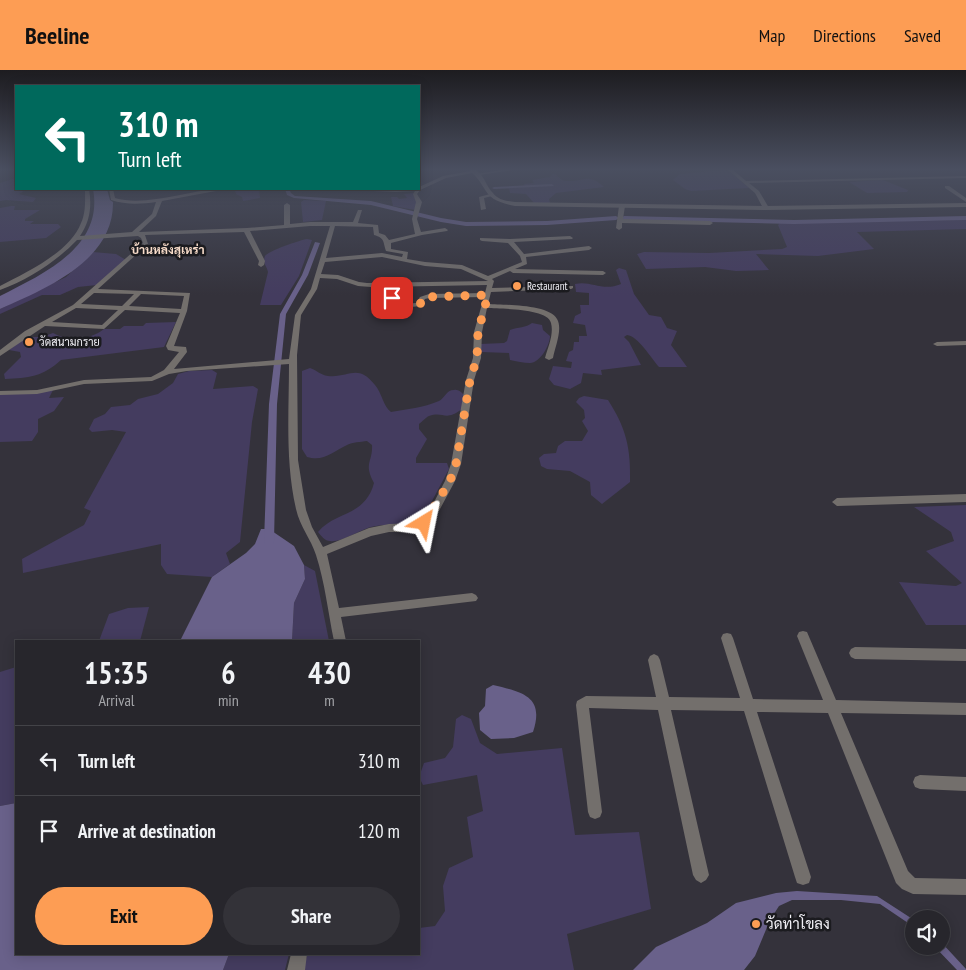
<!DOCTYPE html>
<html lang="en">
<head>
<meta charset="utf-8">
<style>
	:root { --surface:#27262c; --page:#333238; --text:#f1f3f6; --muted:#a4a5a9; --line:#434348; --accent:#fd9d54 }
	body { margin:0; font-family:"PT Sans Narrow",Sarabun,sans-serif; background:var(--page); color:var(--text); height:100vh; display:flex; flex-direction:column; font-size:19px; white-space:nowrap }
	* { box-sizing:border-box; margin:0 }
	p { font-size:16px; color:var(--muted) }
	.icon { flex:none; width:28px; height:28px; fill:none; stroke:currentColor; stroke-width:2; stroke-linecap:round; stroke-linejoin:round }
	.map { position:relative; flex:1; overflow:hidden }
	.sheet { position:absolute; left:15px; top:570px; width:405px; height:315px; display:flex; flex-direction:column; background:var(--surface); border-radius:0px; box-shadow:0 2px 12px #0003,0 0 0 1px var(--line) }
	.sheet>* { flex:none }
	.banner { position:absolute; left:15px; top:15px; width:405px; height:105px; border-radius:0px; box-shadow:0 2px 12px #0003,0 0 0 1px var(--line); background:#00695c; color:#fff; overflow:hidden }
	.controls { position:absolute; left:905px; top:840px; display:grid; gap:10px }
	.controls a { display:grid; place-items:center; width:45px; height:45px; border-radius:50%; background:var(--surface); box-shadow:0 2px 12px #0003,0 0 0 1px var(--line); font-size:25px }
	.pin { position:absolute; display:grid; place-items:center; width:42px; height:42px; color:#fff; margin:-21px; border-radius:10px; box-shadow:0 2px 8px #0006 }
	.me { position:absolute; width:55px; margin:-28px; rotate:35deg; stroke-linejoin:round; filter:drop-shadow(0 0 4px #0008) }
	.turn { display:flex; align-items:center; gap:18px; height:105px; padding:0 20px; font-size:22px }
	.turn .icon { width:65px; height:65px; stroke-width:2.5 }
	.turn b { display:block; font-size:35px; line-height:42px }
	.eta { display:flex; justify-content:space-evenly; align-items:center; height:85px; text-align:center }
	.eta b { font-size:30px; font-weight:600; line-height:35px }
	.button { display:flex; gap:10px; margin-top:auto; padding:10px 20px }
	.button a { flex:1; height:58px; border-radius:30px; background:var(--accent); color:#111; font-size:20px; font-weight:600; line-height:58px; text-align:center }
	.button a+a { background:var(--page); color:var(--text) }
	ul { padding:0; list-style:none }
	li { display:flex; align-items:center; gap:15px; height:70px; padding:0 20px; border-top:1px solid var(--line) }
	li div { flex:1 }
	li b { display:block; font-size:19px }
	li em { font-style:normal }
	header { display:flex; align-items:center; gap:30px; box-sizing:border-box; height:70px; padding:0 25px; background:var(--accent); color:#111 }
	header strong { font-size:24px }
	nav { display:flex; gap:28px; margin-inline-start:auto; font-size:18px }
	.map>svg:first-child { display:block }
</style>
</head>
<body>
<header>
<strong>Beeline</strong>
<nav><a>Map</a><a>Directions</a><a>Saved</a></nav>
</header>
<div class="map">
<svg width="966" height="900" viewBox="0 0 966 900">
	<rect width="100%" height="100%" fill="#34323b"/>
	<!-- green -->
	<g fill="#443c5f">
		<path d="M725,100L729,101L749,118L691,121L685,119L673,110L680,104Z"/>
		<path d="M553,103C558,105 560,111 566,111C584,112 588,102 604,117L556,123L549,129L550,133H534L526,124L510,123L509,118L525,117L524,114L534,113L532,110L550,107Z"/>
		<path d="M16,108V119H27L19,124L36,128L33,132L6,130L0,131V113Z"/>
		<path d="M883,110L908,120L907,122L867,123L849,112Z"/>
		<path d="M237,119H259L260,128L243,131L242,127L236,124L235,120Z"/>
		<path d="M413,123L418,130L415,140L393,136L391,127H397L399,129L407,128L404,124Z"/>
		<path d="M304,130L326,131L322,150L303,152L301,132Z"/>
		<path d="M11,136H15L14,140H40L25,149V151H34L30,154H58L61,157L46,168L0,172V138Z"/>
		<path d="M966,150V159L857,162L874,179L818,186L756,184L769,200L736,201L705,197L646,199L637,184L644,182L709,183L782,179L787,177L778,155L780,153Z"/>
		<path d="M307,169L312,170L299,206L281,235H260L268,202C267,196 262,193 265,186C268,181 300,170 307,169Z"/>
		<path d="M93,182L116,184L126,190L97,215L78,217L60,225H42L0,244V239L66,207Z"/>
		<path d="M619,198L626,200L634,224L649,245L661,247L667,258L677,261L671,275L687,297H659C651,288 638,266 627,265L624,267L629,272L641,295L601,300L602,305L583,303L581,313L570,319L554,315L549,309L553,296L571,298L572,292L566,291L569,282L573,280L574,272H579V266H587L585,255L573,253L575,246L581,243L580,235H589V223L576,222L575,214C591,210 602,222 621,214L616,200Z"/>
		<path d="M176,252L164,277L61,290C42,307 29,308 5,309L4,304L21,287L20,282L9,280L21,270L30,267H42L53,263C69,272 90,270 104,259H120L124,256H143L146,253Z"/>
		<path d="M532,253L542,255L543,260L550,266C550,275 540,293 530,293C524,293 516,291 510,290L509,283L481,282L480,274L504,273L507,271L510,260C518,257 526,258 532,253Z"/>
		<path d="M310,298C317,300 320,305 328,306C350,308 357,293 375,315C382,323 383,336 391,342C407,339 423,338 439,331C445,328 446,320 454,320C458,319 461,322 464,325L462,339C445,352 444,341 429,346C426,347 422,352 419,354V359L427,369L416,388V393H447L449,399L424,446C409,456 389,453 371,457C360,460 340,473 330,471C325,471 321,466 318,462C335,441 365,447 374,413C363,393 373,392 372,375L367,371C360,372 353,372 347,375C332,382 324,392 307,387L302,379V301Z"/>
		<path d="M212,300L217,303L213,319L253,316L258,319L252,352L240,472L226,483L230,494L212,507L167,504L161,495V474L23,503L22,489L84,455L91,441L84,438L126,362L112,360L92,362L89,359L94,349L105,344L111,337L130,335L138,329L158,324L173,313L178,304L189,301Z"/>
		<path d="M53,320L49,328L64,327L54,341L38,349V362L32,371L0,372V324Z"/>
		<path d="M584,326L608,330C626,358 631,378 630,412L602,434L591,425L590,412L570,401L547,399L541,396L539,388L544,384L556,383L558,376L565,371H582L588,361L582,351L585,348L584,340L576,332L579,328Z"/>
		<path d="M966,435V555H926L899,512L956,516L962,513L926,481L954,471L951,462L914,437Z"/>
		<path d="M304,495L315,501L329,571H292L294,533L305,509Z"/>
		<path d="M149,537L140,571H99L109,544L128,538Z"/>
		<path d="M16,597V733L0,736V602Z"/>
		<path d="M462,645L471,649L480,673L497,684L562,678L575,765L639,762L651,839L567,864L574,900H304L307,884H419V858L435,856L445,841L443,816L449,798L473,787L467,747L483,741L477,705L423,715L419,707L424,693L445,688L453,677L456,649Z"/>
		<path d="M229,884H289L285,900H223Z"/>
	</g>
	<!-- water -->
	<g fill="#69618a">
		<path d="M93,119H107L110,130L113,132C114,191 45,219 0,239V226C43,204 104,177 93,119Z"/>
		<path d="M261,459H269L294,476L304,495L305,509L294,533L292,571H180L212,507L246,483L255,474Z"/>
		<path d="M493,615C522,622 545,626 533,662L514,668L491,669L480,660L479,643L485,636L486,619Z"/>
		<path d="M16,733V884H229L223,900H0V736Z"/>
		<path d="M797,821L877,826L914,850V857L880,834L841,830H792L779,836L770,850L755,886L744,900H633L656,877L707,853L736,833L776,823Z"/>
		<path d="M941,872L966,899V900H957L934,876H941Z"/>
	</g>
	<g fill="none" stroke-linecap="round" stroke-linejoin="round">
		<!-- canal -->
		<g fill="#69618a" fill-rule="evenodd">
			<path d="M552,114L554,116L494,119L492,118L494,117Z"/>
			<path d="M285,119H289L291,123L295,126L371,131L441,148L466,152L547,151L616,146L619,148L616,150L547,155L466,156L441,152L371,135L294,128L287,125Z"/>
			<path d="M966,146V150L794,154L624,150L621,148L624,146L794,150Z"/>
			<path d="M315,172L320,173L308,205L286,244L277,334L274,471L273,474H265L264,471L269,334L280,244L302,205Z"/>
		</g>
		<!-- minor -->
		<g fill="#736f6c" fill-rule="evenodd">
			<path d="M507,99H520L479,105L477,104Z"/>
			<path d="M727,99H732L746,111L966,106V108L749,113L759,121L769,138L766,140L763,138L755,123Z"/>
			<path d="M476,100L478,102L446,108L420,120L417,124L422,132L417,149L421,162L445,158L448,160L447,161L422,165L391,173V179L408,182L407,189L425,192L462,195L488,206L522,192L520,186L508,173L482,171L480,170V168L510,169L570,166L573,168L572,169L514,172L524,184L589,176L592,178L589,180L526,187L527,194L515,199L603,201L606,203L603,205L513,203L510,201L492,209L494,211L492,218L573,216V218L571,219L491,222L488,234C503,235 549,234 557,249C563,259 555,277 553,288L549,290L545,288C548,277 554,264 551,253C548,238 500,239 487,238L482,262L481,288L474,310L461,394L455,411L440,439L432,452L423,459L413,462H389L371,466L327,484L339,538L472,523L476,525L478,528L476,531L341,547L346,571H334C328,542 325,513 316,485C311,469 300,457 296,439C285,391 289,342 289,294L187,301L169,304L152,311L84,314L37,324L0,325V321L37,320L84,310L151,307L164,300L179,282L168,280L166,276L180,243L125,240L104,259L45,256L0,286V280L25,261L73,235L143,173L141,168L138,166L77,170C57,191 28,210 0,220V216C27,202 70,182 81,153C86,142 85,130 85,119H89C92,136 90,152 80,166L132,162L152,144L156,132C141,134 126,135 111,130L109,119H113L115,128C145,137 186,121 217,119L218,120L216,121L162,131L156,146L139,162L247,158L284,155V135L287,133L290,135V154L310,152H353L358,140H362L358,153L378,155L379,163L385,165L389,170L415,164L412,149L416,132L413,124L415,121L396,122L351,120L349,119H419V117L443,106ZM310,156H330L311,219L295,245L289,289L174,299L187,282L186,277L174,276L187,241L190,223L98,219L148,174L145,165L244,162L259,191L258,195L261,197L264,195L265,191L250,161ZM335,156L373,157L374,165C385,168 383,172 386,181L403,184L402,187L382,183L326,188ZM382,187L425,196L461,199L488,211L367,213L359,212L338,205L321,204L325,192ZM320,208L337,209L358,216L371,217L383,227L393,230L401,238L421,236L425,229L429,228L484,227L474,262L473,288L466,310L451,394L445,411L433,434L424,446L415,453L389,454L369,458L323,477L312,457L306,440L298,390L297,285L301,245L317,219ZM487,215L485,223L429,224L420,227L416,233L403,234C396,226 387,224 379,217ZM94,223H95L134,224L122,236L81,234ZM141,224L184,226L181,239L129,236ZM76,238L118,240L102,255L52,252Z"/>
			<path d="M945,116H949L966,128V132L945,118Z"/>
			<path d="M490,124L492,126L484,128L486,139L481,140L479,127Z"/>
			<path d="M622,134L625,136L623,149L710,151L713,153L710,155L622,153V158L619,160L616,158L619,136Z"/>
			<path d="M966,271V275L937,276L933,274L937,272Z"/>
			<path d="M966,424V432L837,436L832,432L837,428Z"/>
			<path d="M803,561L807,562L836,630L966,633V645L841,643L908,801L915,808L966,809V825L913,824L902,819L896,813L828,643L757,642L811,807L809,813L803,815L797,813L795,807L744,641L671,640L709,805L706,810L701,813L696,810L693,805L658,640L589,638L602,742L600,747L595,749L590,747L588,742L576,635L577,631L586,626L656,627L648,590L650,586L654,584L658,586L660,590L669,627L740,628L721,568L723,564L727,563L731,564L733,568L753,629L823,630L797,566L799,562Z"/>
			<path d="M855,577L966,579V591L855,589L851,587L849,583L851,579Z"/>
			<path d="M920,705L966,707V721L920,719L915,717L913,712L915,707Z"/>
			<path d="M291,884H307L305,900H287Z"/>
		</g>
		<!-- tertiary -->
		<path fill="#736f6c" fill-rule="evenodd" d="M468,99C484,99 484,114 493,123C498,130 507,131 515,132L766,136L966,133V137L766,140L515,136C479,129 491,118 468,99Z"/>
	</g>
	<!-- sky -->
	<linearGradient id="sky" x2="0" y2="1"><stop stop-color="#1d1c20"/><stop offset="0.44" stop-color="#4a4f60"/><stop offset="1" stop-color="#4a4f60" stop-opacity="0"/></linearGradient>
	<rect width="966" height="225" fill="url(#sky)"/>
	<g fill="none" stroke-linecap="round" stroke-linejoin="round">
		<!-- route -->
		<path stroke="#fd9d54" stroke-width="9" stroke-dasharray="0 16.2" d="M392,228C403,234 404,240 420,235L422,228L425,227L488,225L478,262L477,288L470,310L456,394L450,411L424,453"/>
	</g>
	<!-- markers -->
	<g fill="#fd9d54" stroke="#1b1b1f" stroke-width="2">
		<circle cx="517" cy="216" r="5"/>
		<circle cx="29" cy="272" r="5"/>
		<circle cx="756" cy="854" r="5"/>
	</g>
	<g text-anchor="middle" stroke-width="5" stroke-linejoin="round" paint-order="stroke">
		<!-- far-poi labels -->
		<g font-size="11" fill="#f1f0f6" stroke="#1b1b1f" text-anchor="start">
			<text x="527" y="220">Restaurant</text>
			<text x="39" y="276">วัดสนามกราย</text>
		</g>
		<!-- far-quarter labels -->
		<g font-size="12" font-weight="bold" fill="#f9ddca" stroke="#1b1b1f">
			<text x="168" y="184">บ้านหลังสุเหร่า</text>
		</g>
		<!-- near-poi labels -->
		<g font-size="15" fill="#f1f0f6" stroke="#1b1b1f" text-anchor="start">
			<text x="766" y="859">วัดท่าโขลง</text>
		</g>
	</g>
</svg>
<div class="controls">
<a><svg class="icon" aria-label="sound" viewBox="0 0 24 24"><path d="M4 9h4l5-4v14l-5-4H4zM17 9q2 3 0 6"/></svg></a>
</div>
<div class="pin" style="left:392px;top:228px;background:#d93025"><svg class="icon" aria-label="arrive" viewBox="0 0 24 24"><path d="M6 21V4h12l-3 4 3 4H6"/></svg></div>
<svg class="me" style="left:424px;top:453px" viewBox="-20 -20 40 40"><path d="M0-17L14 15 0 8-14 15z" fill="#fd9d54" stroke="#fff" stroke-width="4"/></svg>
<div class="banner">
<div class="turn"><svg class="icon" aria-label="left" viewBox="0 0 24 24"><path d="M17 20v-9H6M10 6l-5 5 5 5"/></svg><div><b>310 m</b>Turn left</div></div>
</div>
<section class="sheet">
<div class="eta">
<div><b>15:35</b><p>Arrival</p></div>
<div><b>6</b><p>min</p></div>
<div><b>430</b><p>m</p></div>
</div>
<ul>
<li><svg class="icon" aria-label="left" viewBox="0 0 24 24"><path d="M17 20v-9H6M10 6l-5 5 5 5"/></svg><div><b>Turn left</b></div><em>310 m</em></li>
<li><svg class="icon" aria-label="arrive" viewBox="0 0 24 24"><path d="M6 21V4h12l-3 4 3 4H6"/></svg><div><b>Arrive at destination</b></div><em>120 m</em></li>
</ul>
<div class="button"><a>Exit</a><a>Share</a></div>
</section>
</div>
</body>
</html>
